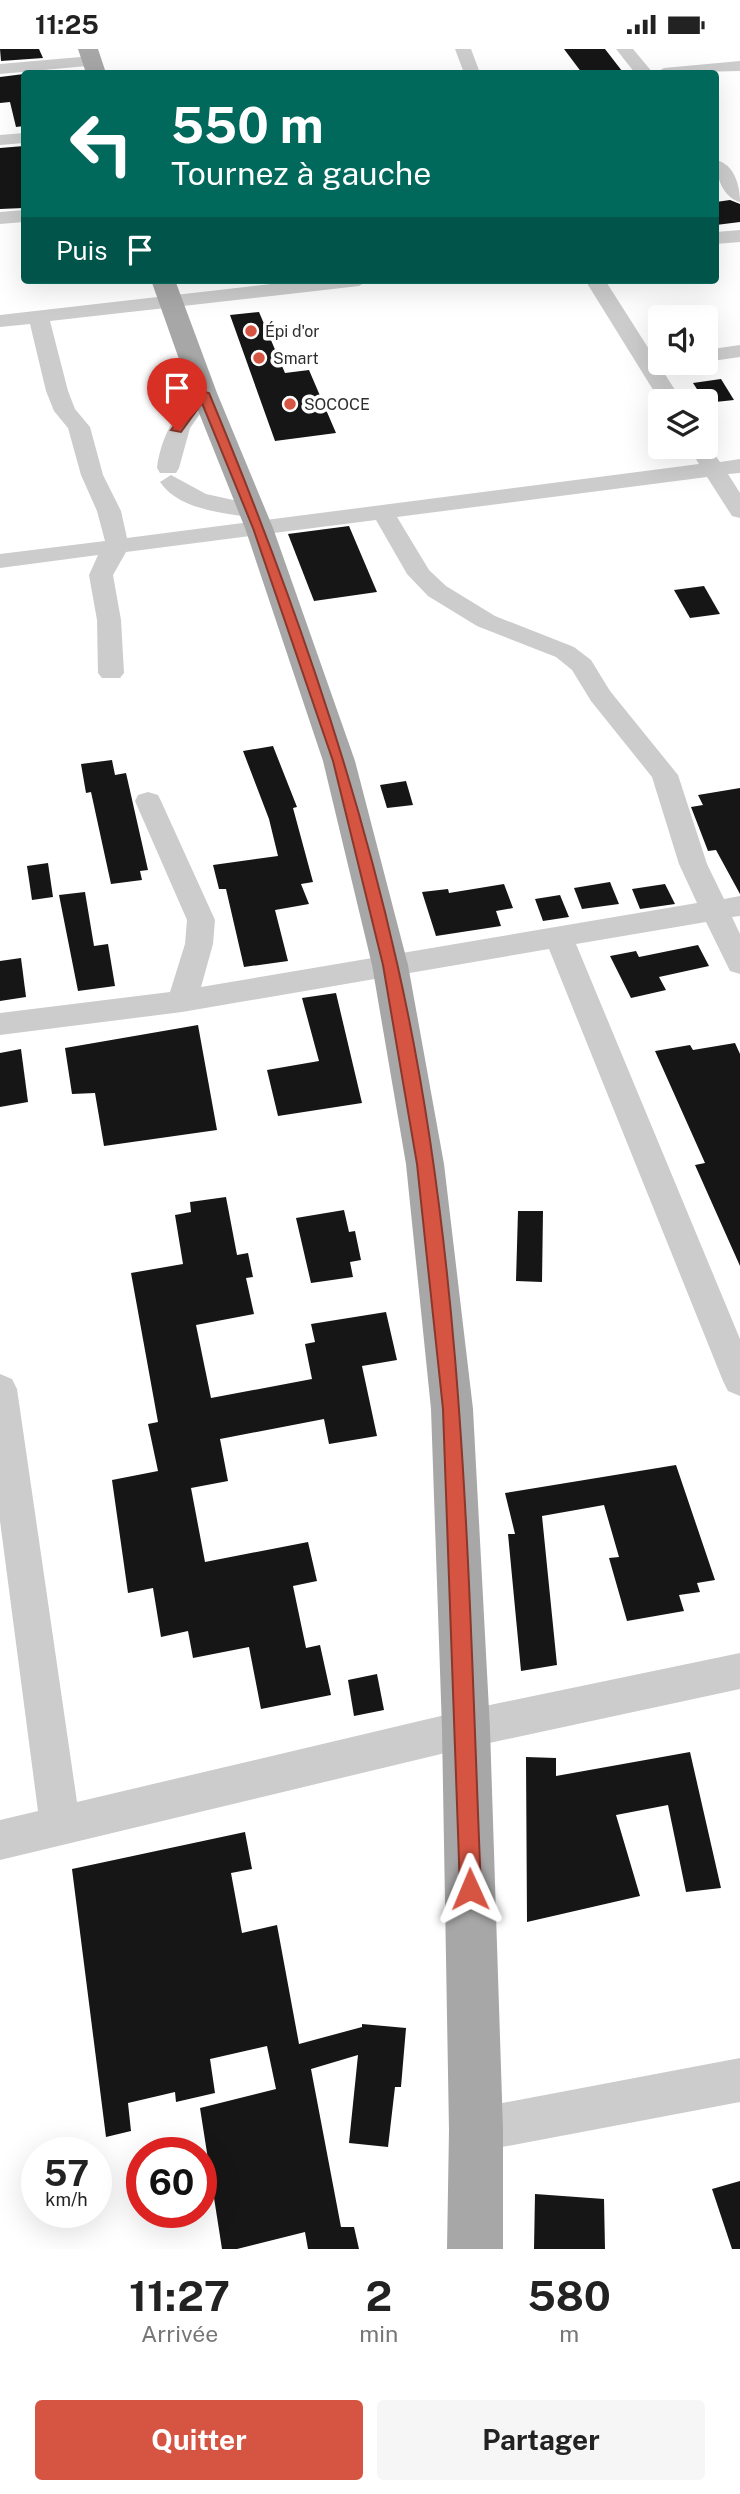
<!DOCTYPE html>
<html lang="fr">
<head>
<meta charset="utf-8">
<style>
	:root { --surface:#fff; --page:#f6f6f6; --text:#222; --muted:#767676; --accent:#d65442 }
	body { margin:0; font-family:"Public Sans",sans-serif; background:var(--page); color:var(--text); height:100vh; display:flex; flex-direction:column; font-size:26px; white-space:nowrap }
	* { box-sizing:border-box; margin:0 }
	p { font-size:23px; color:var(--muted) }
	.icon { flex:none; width:38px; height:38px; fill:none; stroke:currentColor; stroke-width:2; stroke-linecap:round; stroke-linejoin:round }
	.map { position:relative; height:2200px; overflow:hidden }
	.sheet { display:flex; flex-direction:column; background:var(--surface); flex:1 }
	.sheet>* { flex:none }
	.hud { position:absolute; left:21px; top:21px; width:698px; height:214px; border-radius:7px; box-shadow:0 7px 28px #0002; background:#00695c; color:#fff; overflow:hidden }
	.fabs { position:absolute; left:648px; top:256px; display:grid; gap:14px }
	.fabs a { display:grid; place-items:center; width:70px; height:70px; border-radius:7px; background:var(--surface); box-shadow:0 7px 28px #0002; font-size:35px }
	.speed { position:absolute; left:21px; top:2088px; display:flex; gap:14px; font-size:35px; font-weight:700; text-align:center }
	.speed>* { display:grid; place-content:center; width:91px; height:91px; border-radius:50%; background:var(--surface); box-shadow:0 7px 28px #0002; line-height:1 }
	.speed small { font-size:18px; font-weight:400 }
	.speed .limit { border:10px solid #d22; background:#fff; color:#111 }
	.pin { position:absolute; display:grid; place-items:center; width:60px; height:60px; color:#fff; margin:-72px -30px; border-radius:50% 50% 50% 0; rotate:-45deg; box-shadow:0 0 7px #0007 }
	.pin .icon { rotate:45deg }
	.me { position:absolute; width:77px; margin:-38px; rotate:359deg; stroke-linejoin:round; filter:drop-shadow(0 0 5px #0008) }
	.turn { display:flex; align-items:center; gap:24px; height:147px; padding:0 35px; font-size:32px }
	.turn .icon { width:91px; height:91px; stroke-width:2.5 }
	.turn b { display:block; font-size:49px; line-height:60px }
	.then { display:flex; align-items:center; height:66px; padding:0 35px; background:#0003; gap:14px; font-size:26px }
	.eta { display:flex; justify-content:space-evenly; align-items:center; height:119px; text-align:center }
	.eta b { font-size:42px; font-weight:700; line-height:49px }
	.primary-button { display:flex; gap:14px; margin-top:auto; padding:14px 35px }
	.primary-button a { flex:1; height:80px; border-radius:7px; background:var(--accent); color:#fff; font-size:28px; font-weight:700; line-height:80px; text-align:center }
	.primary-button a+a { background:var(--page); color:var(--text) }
	.status { display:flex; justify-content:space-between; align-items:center; height:49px; padding:0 35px; background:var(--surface); direction:ltr }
	.status svg { height:19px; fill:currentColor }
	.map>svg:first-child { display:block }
</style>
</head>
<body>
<div class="status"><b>11:25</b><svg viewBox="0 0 49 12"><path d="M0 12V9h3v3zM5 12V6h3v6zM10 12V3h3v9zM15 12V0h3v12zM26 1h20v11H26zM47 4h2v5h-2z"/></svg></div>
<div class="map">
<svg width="740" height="2200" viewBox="0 0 740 2200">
	<rect width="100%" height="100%" fill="#fff"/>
	<!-- building -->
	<g fill="#161616">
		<path d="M0,0H39L43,9L1,12Z"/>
		<path d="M564,0H605L622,22L582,24Z"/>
		<path d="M24,25V77L16,78L10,53L0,54V28Z"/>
		<path d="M24,97V159L0,160V99Z"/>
		<path d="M730,151L740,155V173L716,176V153Z"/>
		<path d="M259,263L285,324L309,321L336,384L275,392L230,266Z"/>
		<path d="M721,330L734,351L706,354L693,334Z"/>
		<path d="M349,477L377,543L314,552L288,485Z"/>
		<path d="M704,537L720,565L690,569L674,541Z"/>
		<path d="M273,697L297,758L293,759L313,833L301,835L309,855L275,861L288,912L244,918L226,840H219L213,816L278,807L269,770L243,702Z"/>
		<path d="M112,711L115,726L126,724L148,821L140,822L142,831L111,835L91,743L86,744L81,715Z"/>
		<path d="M406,732L413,756L387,759L380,736Z"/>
		<path d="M740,739V845L716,801L708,802L691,758L703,756L698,746Z"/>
		<path d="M48,814L53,848L32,851L27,817Z"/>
		<path d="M610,833L619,855L582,860L574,839Z"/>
		<path d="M504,835L513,859L496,862L501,877L436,887L422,843L448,840L449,844Z"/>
		<path d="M665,835L675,855L640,860L632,840Z"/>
		<path d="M85,843L94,897L108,895L115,937L78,942L59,846Z"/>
		<path d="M560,846L569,868L543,872L535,850Z"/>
		<path d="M698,896L709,917L659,928L666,941L631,949L610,907L636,902L639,908Z"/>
		<path d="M21,909L26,948L0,952V912Z"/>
		<path d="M336,944L362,1054L278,1067L267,1021L319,1012L302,949Z"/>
		<path d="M198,976L217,1081L104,1097L95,1044L72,1045L65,999Z"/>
		<path d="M735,994L740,1005V1217L695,1116L705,1114L655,1002L690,996L693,1001Z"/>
		<path d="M21,1000L28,1053L0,1058V1004Z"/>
		<path d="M226,1148L237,1206L248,1204L253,1228L246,1229L254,1265L196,1276L211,1349L312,1330L305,1295L315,1293L311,1275L386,1263L397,1311L362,1317L377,1387L329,1395L324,1370L220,1390L228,1432L191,1439L205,1513L308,1493L317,1532L293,1537L306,1599L320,1596L331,1646L261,1660L249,1598L193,1609L188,1582L161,1588L153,1539L128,1544L112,1431L158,1422L148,1375L158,1373L131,1224L183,1215L175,1166L191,1163L190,1153Z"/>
		<path d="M344,1161L349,1183L355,1182L361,1211L350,1213L353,1228L311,1234L296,1169Z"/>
		<path d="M518,1162H543L542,1233L516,1232Z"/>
		<path d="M676,1416L715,1531L697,1534L700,1543L679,1546L684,1562L627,1572L609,1509L619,1508L604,1456L542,1467L557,1616L521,1622L508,1485H515L505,1444Z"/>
		<path d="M377,1625L384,1661L354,1667L348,1631Z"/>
		<path d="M690,1703L721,1839L686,1843L668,1756L616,1766L640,1847L527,1873L526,1708L556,1709V1727Z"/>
		<path d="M245,1783L252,1820L231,1824L242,1884L277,1876L299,1995L362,1978V1975L406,1979L401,2038H395L388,2098L349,2094L358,2006L311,2020L341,2178H354L359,2200H308L305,2183L237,2200H222L200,2059L276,2040L267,1997L210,2010L215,2044L176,2053L175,2043L128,2054L131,2082L106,2088L72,1820Z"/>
		<path d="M740,2132V2200H732L712,2140Z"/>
		<path d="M535,2145L604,2150L605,2200H534Z"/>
	</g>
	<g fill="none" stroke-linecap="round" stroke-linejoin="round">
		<!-- minor -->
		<g fill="#ccc" fill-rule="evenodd">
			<path d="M455,0H471L480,24H464Z"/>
			<path d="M616,0H633L653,24H635Z"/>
			<path d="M92,7L101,12L98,16L0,25V15Z"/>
			<path d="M740,12V22L655,24L664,19Z"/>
			<path d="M24,84V94L0,96V86Z"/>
			<path d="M716,111C734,115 740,136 740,153C722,148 716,127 716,111Z"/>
			<path d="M24,161V173L0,175V163Z"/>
			<path d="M740,181V193L716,195V183Z"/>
			<path d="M306,231H369L359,237L50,272L68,342L75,360L90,378L103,426L121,462L127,489L699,415L688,397H705V392L720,413L740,410V424L728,425L740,444V469L732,467L707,428L397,468L429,521L446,537L495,567L574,598L591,611L610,642L678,726L707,815L724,850L740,847V867L732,868L740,885V925L730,922L706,873L576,895L740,1290V1347L728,1342L723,1332L549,900L182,963L0,986V964L170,943L185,895L187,871L135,752L138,746L148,743L158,746L161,752L215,871L213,895L201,938L697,854L679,815L652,728L591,652L572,621L556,608L477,577L428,547L407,525L376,471L126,503L113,526L121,571L124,624L120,629H102L98,624L97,571L89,526L98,506L0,519V505L105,492L97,462L81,426L68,379L54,362L46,342L30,275L0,278V266Z"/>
			<path d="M585,231H605L682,352H660Z"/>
			<path d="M740,296V308L705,313V301Z"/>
			<path d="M204,338L215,344L190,379L179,419L176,424H160L157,419C161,387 176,364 196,339Z"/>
			<path d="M171,426L206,445L260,457L264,462L260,467L252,469C221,463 179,461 160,433Z"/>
			<path d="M0,1325L12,1330L17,1340L77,1753L466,1661L740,1604V1640L466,1699L0,1811V1771L38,1762L0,1472Z"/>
			<path d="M740,2009V2053L476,2103L460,2097L454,2081L460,2065L476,2059Z"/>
		</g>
		<!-- major -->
		<g fill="#a7a7a7" fill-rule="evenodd">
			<path d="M78,0H98L106,24H86Z"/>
			<path d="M151,231H175L217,344L273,479L355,712L408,916L444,1115L473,1360L490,1680L503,2081V2200H447L449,2081L442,1680L431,1360L406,1115L372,916L323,712L245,479L191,344Z"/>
		</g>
	</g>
	<!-- route -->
	<path fill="#d65442" stroke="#8b372b" stroke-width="2" d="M200,342L209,344C286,529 353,718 397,914C466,1217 468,1531 481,1840L478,1848L470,1851L463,1848L460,1840L443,1360L417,1115L383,916L333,712L253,479L202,354L181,383L171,381Z"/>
	<!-- markers -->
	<g fill="#d65442" stroke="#fff" stroke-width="2.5">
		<circle cx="251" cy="282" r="7"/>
		<circle cx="259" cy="309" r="7"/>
		<circle cx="290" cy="355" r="7"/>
	</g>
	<g text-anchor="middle" stroke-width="7" stroke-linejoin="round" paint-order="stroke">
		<!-- far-poi labels -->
		<g font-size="16" fill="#2f2f2f" stroke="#fff" text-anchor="start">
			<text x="265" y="288">Épi d'or</text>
			<text x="273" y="315">Smart</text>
			<text x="304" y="361">SOCOCE</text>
		</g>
	</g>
</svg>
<div class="fabs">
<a><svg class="icon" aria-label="sound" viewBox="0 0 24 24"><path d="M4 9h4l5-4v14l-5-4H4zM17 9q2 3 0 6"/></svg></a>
<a><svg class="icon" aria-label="layers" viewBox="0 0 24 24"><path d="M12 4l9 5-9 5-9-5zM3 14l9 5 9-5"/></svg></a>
</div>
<div class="speed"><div>57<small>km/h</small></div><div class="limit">60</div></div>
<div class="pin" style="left:177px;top:381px;background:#d93025"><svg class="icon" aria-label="arrive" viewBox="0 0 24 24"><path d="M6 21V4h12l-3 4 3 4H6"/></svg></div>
<svg class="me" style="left:470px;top:1840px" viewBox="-20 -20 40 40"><path d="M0-17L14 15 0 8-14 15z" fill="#d65442" stroke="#fff" stroke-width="4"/></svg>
<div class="hud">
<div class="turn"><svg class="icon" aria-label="left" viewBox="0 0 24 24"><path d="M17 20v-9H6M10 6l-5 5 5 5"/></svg><div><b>550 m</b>Tournez à gauche</div></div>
<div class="then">Puis<svg class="icon" aria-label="arrive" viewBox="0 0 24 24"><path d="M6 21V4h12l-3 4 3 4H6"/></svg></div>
</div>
</div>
<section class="sheet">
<div class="eta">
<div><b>11:27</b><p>Arrivée</p></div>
<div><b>2</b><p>min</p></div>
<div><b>580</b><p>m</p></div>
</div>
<div class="primary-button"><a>Quitter</a><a>Partager</a></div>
</section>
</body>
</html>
